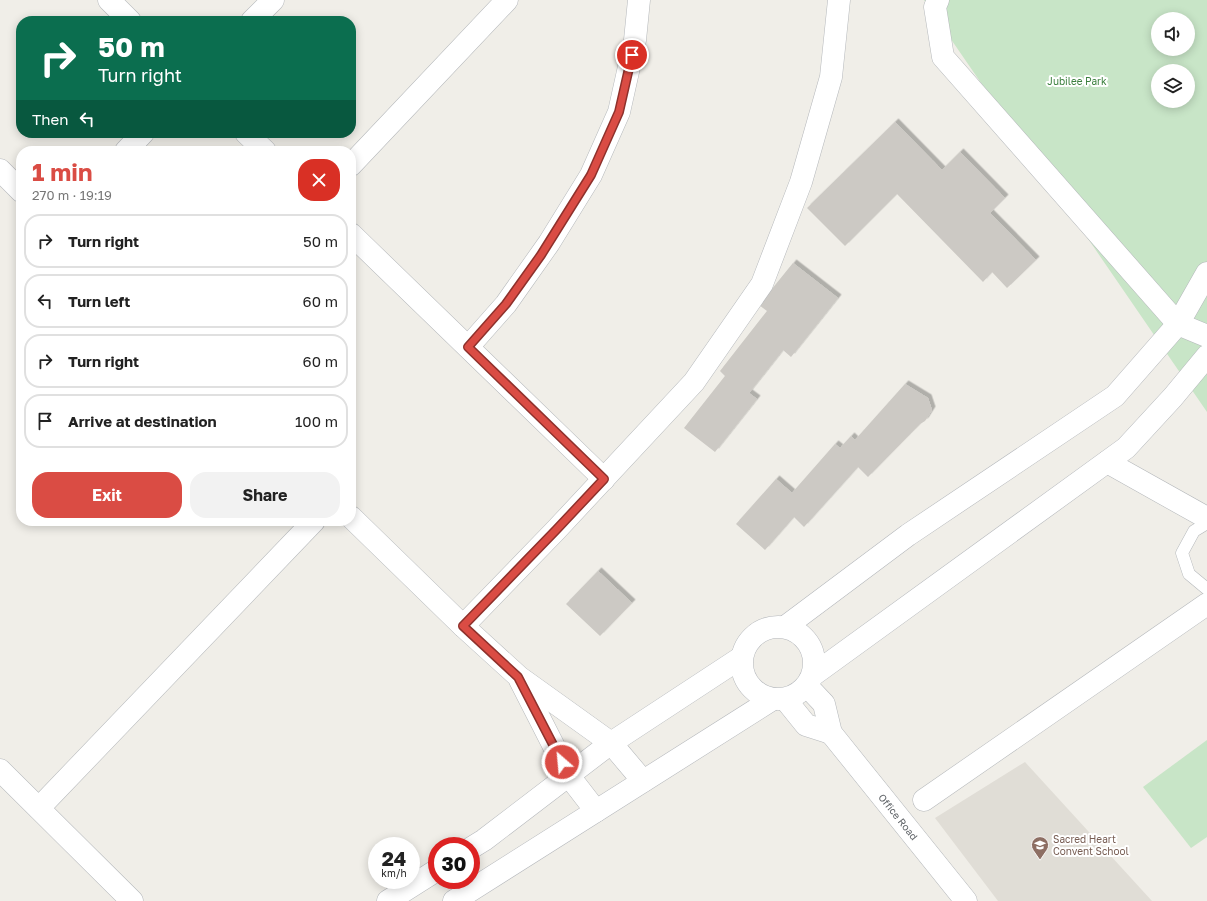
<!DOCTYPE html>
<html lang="en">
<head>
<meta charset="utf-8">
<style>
	:root { --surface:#fff; --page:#f2f2f2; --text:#222; --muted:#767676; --line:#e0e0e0; --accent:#da4c44 }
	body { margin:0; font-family:"Golos Text",sans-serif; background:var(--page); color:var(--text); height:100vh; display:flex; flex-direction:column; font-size:15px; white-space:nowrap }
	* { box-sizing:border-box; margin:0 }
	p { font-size:13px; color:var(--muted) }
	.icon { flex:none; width:22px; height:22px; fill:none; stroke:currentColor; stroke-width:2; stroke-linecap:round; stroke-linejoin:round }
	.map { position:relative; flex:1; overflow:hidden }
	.panel { position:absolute; left:16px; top:146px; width:340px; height:380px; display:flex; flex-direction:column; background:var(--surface); border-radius:16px; box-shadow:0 2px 10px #0003 }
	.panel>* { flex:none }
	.hud { position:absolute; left:16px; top:16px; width:340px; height:122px; border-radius:16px; box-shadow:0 2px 10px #0003; background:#0b6e4f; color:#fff; overflow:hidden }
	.buttons { position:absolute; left:1151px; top:12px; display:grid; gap:8px }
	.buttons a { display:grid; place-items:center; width:44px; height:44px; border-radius:50%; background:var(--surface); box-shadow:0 2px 10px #0003; font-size:20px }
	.speed { position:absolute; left:368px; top:837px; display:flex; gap:8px; font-size:20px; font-weight:700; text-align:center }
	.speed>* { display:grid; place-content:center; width:52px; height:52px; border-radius:50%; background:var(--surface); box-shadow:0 2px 10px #0003; line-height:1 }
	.speed small { font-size:10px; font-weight:400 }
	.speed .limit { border:6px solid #d22; background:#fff; color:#111 }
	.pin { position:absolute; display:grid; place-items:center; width:34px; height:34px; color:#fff; margin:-17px; border:2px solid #fff; border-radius:50%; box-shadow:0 1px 4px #0007 }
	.me { position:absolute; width:44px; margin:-22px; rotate:333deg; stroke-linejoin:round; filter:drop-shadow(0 0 3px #0008) }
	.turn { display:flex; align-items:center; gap:14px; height:84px; padding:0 16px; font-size:18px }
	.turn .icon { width:52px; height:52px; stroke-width:2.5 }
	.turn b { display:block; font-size:28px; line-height:34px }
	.then { display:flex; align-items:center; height:38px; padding:0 16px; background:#0003; gap:8px; font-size:15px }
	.round { display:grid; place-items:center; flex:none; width:42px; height:42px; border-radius:16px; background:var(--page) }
	.summary { display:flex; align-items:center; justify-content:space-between; height:68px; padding:0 16px }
	h1 { font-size:24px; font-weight:700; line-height:30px; color:var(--accent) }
	.cta { display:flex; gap:8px; margin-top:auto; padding:8px 16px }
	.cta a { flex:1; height:46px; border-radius:16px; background:var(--accent); color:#fff; font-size:16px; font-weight:700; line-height:46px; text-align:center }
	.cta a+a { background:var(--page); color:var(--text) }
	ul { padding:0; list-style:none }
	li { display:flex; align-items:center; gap:12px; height:54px; margin:0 8px 6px; padding:0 8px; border:2px solid var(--line); border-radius:16px }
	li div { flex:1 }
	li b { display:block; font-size:15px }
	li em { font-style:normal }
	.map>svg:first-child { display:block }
</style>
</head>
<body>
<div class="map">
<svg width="1207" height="901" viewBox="0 0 1207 901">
	<defs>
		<filter id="shadow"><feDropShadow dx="3.5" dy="-3.5" stdDeviation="0" flood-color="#0004"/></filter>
	</defs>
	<rect width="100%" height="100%" fill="#f0eee8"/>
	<!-- education -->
	<path fill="#e0ddd6" d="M1025,762L1152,901H998L935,818Z"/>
	<!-- green -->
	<g fill="#c8e5c7" fill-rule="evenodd">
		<path d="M924,0H1207V412ZM1158,19H1188V49H1158ZM1158,71H1188V101H1158Z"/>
		<path d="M1207,740V837L1191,848L1143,787Z"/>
	</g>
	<!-- building -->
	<g fill="#ccc9c4" filter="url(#shadow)">
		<path d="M895,122L942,170L960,152L1005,198L990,213L1036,260L1007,288L992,272L983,282L897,194L845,246L807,208Z"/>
		<path d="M793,263L838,298L791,357L783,350L749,393L757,399L715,452L684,428L725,376L720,371L767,311L759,305Z"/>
		<path d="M905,384L928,398L932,410L925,421L920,424L868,477L858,467L804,527L794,517L765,550L736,524L776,479L792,493L835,444L840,448L851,436L855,440Z"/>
		<path d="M598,571L632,603L600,636L566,604Z"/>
	</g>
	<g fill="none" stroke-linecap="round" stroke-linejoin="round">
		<!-- service casing -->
		<g stroke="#b5b8bb" stroke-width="13">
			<path id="service" d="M1207,523L1194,531L1182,553L1189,574L1207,589"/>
		</g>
		<!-- minor casing -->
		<g stroke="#b5b8bb" stroke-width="23">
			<g id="minor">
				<path d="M109,0L130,21"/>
				<path d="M938,0L935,7L943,57L1178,324L1207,336"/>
				<path d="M252,21L273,0"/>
				<path d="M246,133L265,151"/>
				<path d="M126,151L143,133"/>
				<path d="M351,165L507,0"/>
				<path d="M0,170L21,191"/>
				<path d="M351,234L604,479"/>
				<path d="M468,347L506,304L549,243L591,175L619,112L635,40L639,0"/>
				<path d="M1107,462L1207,518"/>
				<path d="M351,517L463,626L519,677L611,743L643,781"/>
				<path d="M463,626L556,530L694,382L762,284L801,182L831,77L839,0"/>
				<path d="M520,680L569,776L596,811"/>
				<path id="s1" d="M807,686L824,704L831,733L966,901"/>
				<path d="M785,699L806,725L831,733"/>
				<path d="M0,770L132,901"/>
				<path d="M924,800L1207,604"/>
				<path d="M39,808L314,521"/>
			</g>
		</g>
		<!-- secondary casing -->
		<g stroke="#b4b7bb" stroke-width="23">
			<g id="secondary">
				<circle cx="778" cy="663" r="36"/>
				<path d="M785,627L908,535L1115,396L1178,324L1207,273"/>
				<path d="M813,675L1126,448L1173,397L1207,356"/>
				<path d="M471,848L484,840L611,743L742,657"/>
				<path d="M388,901L437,870"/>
				<path d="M454,901L773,699"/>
			</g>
		</g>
		<!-- service -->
		<use href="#service" stroke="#fff" stroke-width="12"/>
		<!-- minor -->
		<use href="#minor" stroke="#fff" stroke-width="22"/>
		<!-- secondary -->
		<use href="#secondary" stroke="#fff" stroke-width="22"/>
	</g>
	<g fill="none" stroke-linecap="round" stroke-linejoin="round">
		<!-- route casing -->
		<g stroke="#8e312c" stroke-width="10">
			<path id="route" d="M562,762L518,677L463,626L556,530L604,479L468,347L506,304L541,255L591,175L619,112L632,55"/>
		</g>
		<!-- route -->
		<use href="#route" stroke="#da4c44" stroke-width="7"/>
	</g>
	<!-- icons -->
	<defs>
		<g id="school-pin" transform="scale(0.9)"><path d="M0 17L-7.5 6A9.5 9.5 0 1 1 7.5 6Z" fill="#8d6e63" stroke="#fff"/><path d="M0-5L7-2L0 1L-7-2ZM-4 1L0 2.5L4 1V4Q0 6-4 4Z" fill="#fff"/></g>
	</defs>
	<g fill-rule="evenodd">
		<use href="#school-pin" x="1040" y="845"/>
	</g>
	<g text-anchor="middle" stroke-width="4" stroke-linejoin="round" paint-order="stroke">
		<!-- park labels -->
		<g font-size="10" fill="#3d803f" stroke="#fff">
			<text x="1077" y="85">Jubilee Park</text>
		</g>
		<!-- street labels -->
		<g font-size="10" fill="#5f6367" stroke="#fff">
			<text dy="4" stroke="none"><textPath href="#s1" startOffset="162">Office Road</textPath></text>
		</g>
		<!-- education labels -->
		<g font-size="10" fill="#785e54" stroke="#fff" text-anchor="start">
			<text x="1053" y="843">Sacred Heart<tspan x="1053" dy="12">Convent School</tspan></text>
		</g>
	</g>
</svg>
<div class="buttons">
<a><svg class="icon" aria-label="sound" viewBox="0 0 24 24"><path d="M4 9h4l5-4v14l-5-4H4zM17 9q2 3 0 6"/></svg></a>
<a><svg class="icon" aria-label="layers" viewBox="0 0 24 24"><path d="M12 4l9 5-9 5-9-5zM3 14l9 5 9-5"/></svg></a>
</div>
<div class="speed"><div>24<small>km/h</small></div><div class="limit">30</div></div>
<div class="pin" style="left:632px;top:55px;background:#d93025"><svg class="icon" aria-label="arrive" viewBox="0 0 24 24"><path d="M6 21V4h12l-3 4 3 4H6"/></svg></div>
<svg class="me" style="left:562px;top:762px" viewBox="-20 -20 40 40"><circle r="17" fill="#da4c44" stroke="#fff" stroke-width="3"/><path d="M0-11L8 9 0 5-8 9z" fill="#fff"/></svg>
<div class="hud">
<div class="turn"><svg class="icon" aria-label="right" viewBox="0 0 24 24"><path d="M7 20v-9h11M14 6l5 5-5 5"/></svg><div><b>50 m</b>Turn right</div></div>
<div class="then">Then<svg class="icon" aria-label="left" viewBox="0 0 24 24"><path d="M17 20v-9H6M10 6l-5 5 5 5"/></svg></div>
</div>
<section class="panel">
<div class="summary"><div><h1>1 min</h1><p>270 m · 19:19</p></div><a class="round" style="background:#d93025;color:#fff"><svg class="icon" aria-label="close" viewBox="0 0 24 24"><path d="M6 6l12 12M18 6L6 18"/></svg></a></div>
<ul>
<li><svg class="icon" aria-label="right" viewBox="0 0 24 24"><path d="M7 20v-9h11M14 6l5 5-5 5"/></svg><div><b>Turn right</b></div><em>50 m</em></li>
<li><svg class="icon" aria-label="left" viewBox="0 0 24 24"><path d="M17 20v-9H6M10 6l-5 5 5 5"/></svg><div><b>Turn left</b></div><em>60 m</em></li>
<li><svg class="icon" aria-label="right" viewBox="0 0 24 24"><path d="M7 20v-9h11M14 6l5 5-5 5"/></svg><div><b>Turn right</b></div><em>60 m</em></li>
<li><svg class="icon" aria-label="arrive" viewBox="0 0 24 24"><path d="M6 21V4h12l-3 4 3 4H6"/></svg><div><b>Arrive at destination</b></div><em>100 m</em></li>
</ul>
<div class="cta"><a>Exit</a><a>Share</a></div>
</section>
</div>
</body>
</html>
